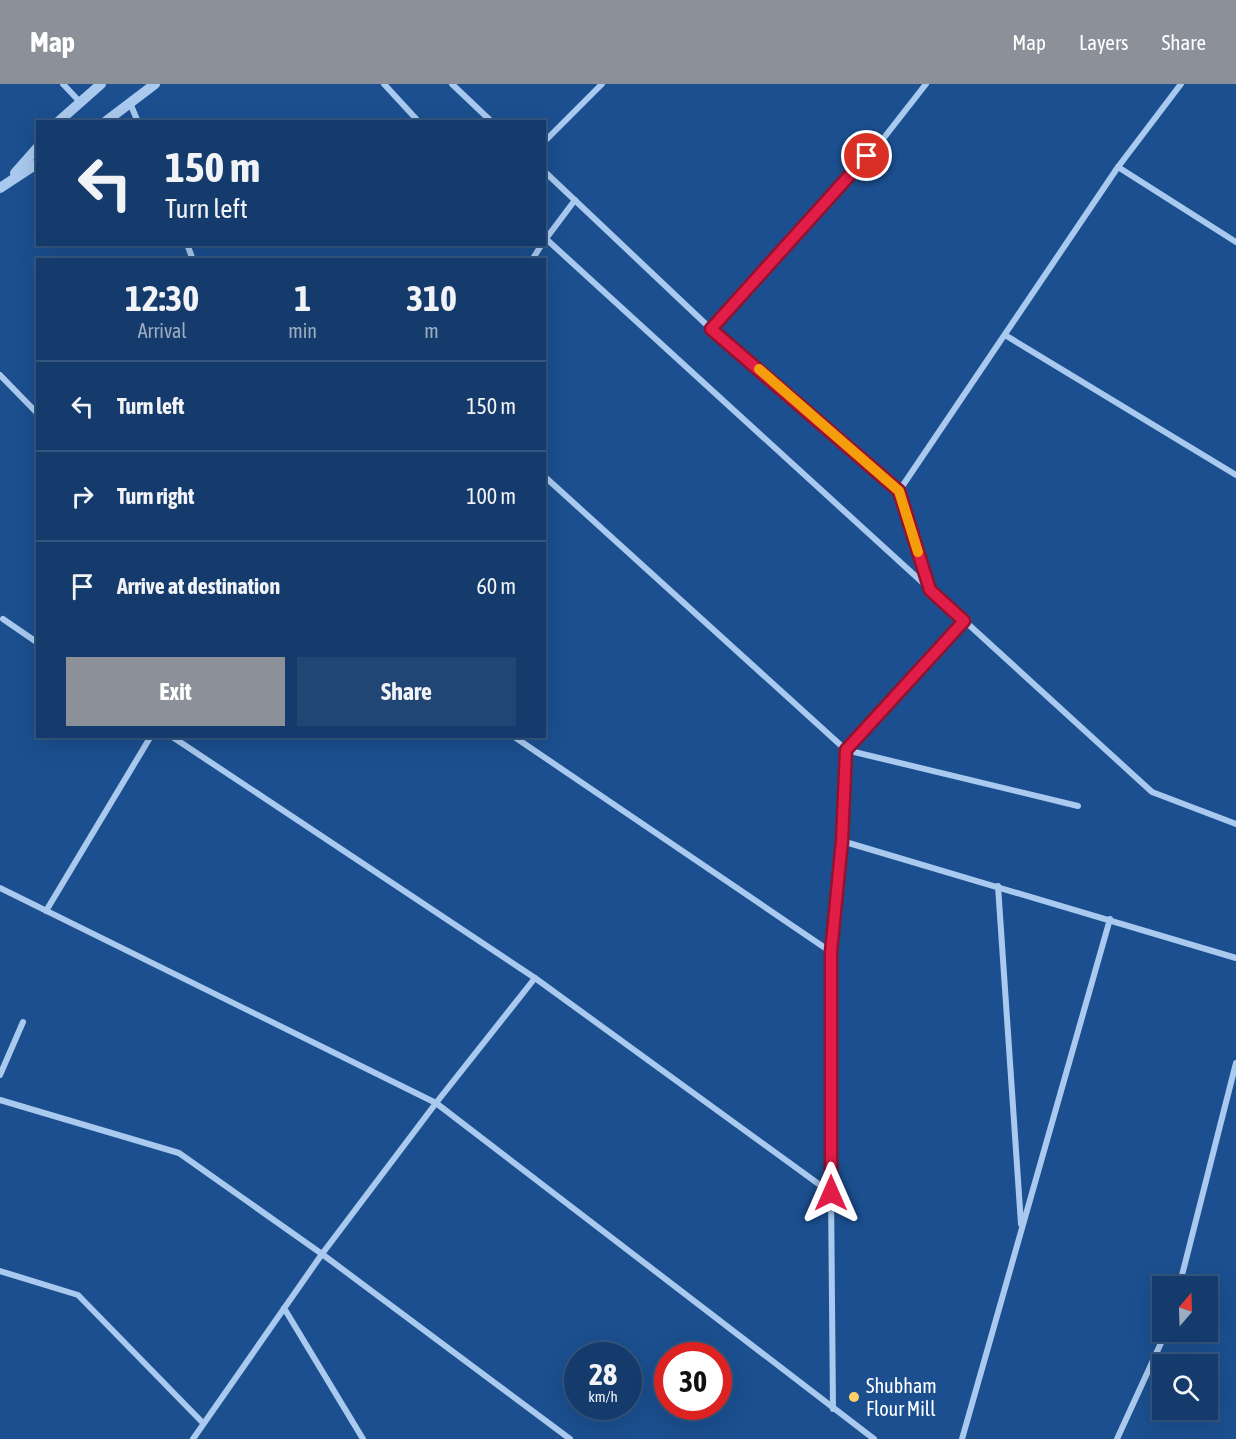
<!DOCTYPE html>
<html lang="en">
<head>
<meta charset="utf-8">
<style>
	:root { --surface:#143b6b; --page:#214673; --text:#f1f3f6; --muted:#9dadc1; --line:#33557e; --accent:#8c9099 }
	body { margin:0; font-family:"Asap Condensed",sans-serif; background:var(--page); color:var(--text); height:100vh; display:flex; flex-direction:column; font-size:22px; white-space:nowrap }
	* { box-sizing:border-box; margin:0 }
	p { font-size:20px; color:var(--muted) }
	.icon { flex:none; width:33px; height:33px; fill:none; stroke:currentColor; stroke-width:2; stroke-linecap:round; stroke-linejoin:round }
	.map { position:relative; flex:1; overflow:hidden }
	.details { position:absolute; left:36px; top:174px; width:510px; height:480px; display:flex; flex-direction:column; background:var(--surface); border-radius:0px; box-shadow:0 6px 24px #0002,0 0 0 2px var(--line) }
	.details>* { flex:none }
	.guide { position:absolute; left:36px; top:36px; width:510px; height:126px; border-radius:0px; box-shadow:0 6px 24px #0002,0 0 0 2px var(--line); background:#143b6b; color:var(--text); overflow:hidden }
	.needle { width:39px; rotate:19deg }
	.fabs { position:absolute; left:1152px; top:1192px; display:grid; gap:12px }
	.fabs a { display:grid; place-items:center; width:66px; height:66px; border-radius:0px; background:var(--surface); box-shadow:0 6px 24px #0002,0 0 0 2px var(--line); font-size:30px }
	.speed { position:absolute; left:564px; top:1258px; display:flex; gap:12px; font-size:30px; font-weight:700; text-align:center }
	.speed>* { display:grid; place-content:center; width:78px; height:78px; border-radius:50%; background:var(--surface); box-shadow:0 6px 24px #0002,0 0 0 2px var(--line); line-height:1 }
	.speed small { font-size:15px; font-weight:400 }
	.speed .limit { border:9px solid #d22; background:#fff; color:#111 }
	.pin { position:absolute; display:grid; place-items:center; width:51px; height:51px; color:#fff; margin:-26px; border:3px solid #fff; border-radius:50%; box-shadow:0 2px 6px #0007 }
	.me { position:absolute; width:66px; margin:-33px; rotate:0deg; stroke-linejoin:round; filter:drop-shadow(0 0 4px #0008) }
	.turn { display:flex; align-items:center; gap:21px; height:126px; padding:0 30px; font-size:27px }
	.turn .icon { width:78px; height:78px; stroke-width:2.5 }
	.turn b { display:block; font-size:42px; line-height:51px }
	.eta { display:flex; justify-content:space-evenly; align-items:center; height:102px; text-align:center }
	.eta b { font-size:36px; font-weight:700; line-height:42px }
	.button { display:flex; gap:12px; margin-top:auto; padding:12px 30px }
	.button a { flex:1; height:69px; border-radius:0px; background:var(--accent); color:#fff; font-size:24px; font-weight:700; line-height:69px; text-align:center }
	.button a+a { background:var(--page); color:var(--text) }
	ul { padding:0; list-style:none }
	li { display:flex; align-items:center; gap:18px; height:90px; padding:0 30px; border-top:2px solid var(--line) }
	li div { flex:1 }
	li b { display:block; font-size:22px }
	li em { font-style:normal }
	header { display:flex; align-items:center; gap:36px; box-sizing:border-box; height:84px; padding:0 30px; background:var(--accent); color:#fff }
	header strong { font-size:28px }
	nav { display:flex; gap:33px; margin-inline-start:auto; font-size:21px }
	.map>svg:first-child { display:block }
</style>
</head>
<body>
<header>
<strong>Map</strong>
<nav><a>Map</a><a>Layers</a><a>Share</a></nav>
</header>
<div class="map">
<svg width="1236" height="1355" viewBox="0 0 1236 1355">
	<rect width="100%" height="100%" fill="#1b4f8f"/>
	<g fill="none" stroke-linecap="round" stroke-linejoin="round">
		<!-- minor -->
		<g stroke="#a9c9ee" stroke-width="6">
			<path d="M63,0L80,18"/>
			<path d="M384,0L419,38"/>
			<path d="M452,0L492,38"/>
			<path d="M130,19L138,38"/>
			<path d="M544,58L602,0"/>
			<path d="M1118,83L1236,158"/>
			<path d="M544,87L711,245L899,407L930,506"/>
			<path d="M544,153L1152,708L1236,740"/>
			<path d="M545,156L575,116"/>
			<path d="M187,160L193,176"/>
			<path d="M532,176L542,160"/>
			<path d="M711,245L883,55L926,0"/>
			<path d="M1005,251L1236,391"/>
			<path d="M0,291L38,330"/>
			<path d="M544,392L846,666L1078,722"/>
			<path d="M899,407L1118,83L1181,0"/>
			<path d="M3,535L38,559"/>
			<path d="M171,652L535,894L831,1109"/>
			<path d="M513,652L831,868"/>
			<path d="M842,757L1236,874"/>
			<path d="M998,802L1021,1140"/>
			<path d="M0,804L436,1019L874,1355"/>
			<path d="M46,827L151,652"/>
			<path d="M0,991L23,938"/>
			<path d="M0,1016L179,1069L322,1170L570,1355"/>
			<path d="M0,1187L78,1211L203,1339"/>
			<path d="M1179,1203L1236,979"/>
			<path d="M284,1224L363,1355"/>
			<path d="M833,1325L831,1109V868L842,757L846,666L964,537"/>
			<path d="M193,1355L322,1170L436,1019L535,894"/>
			<path d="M962,1355L1110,835"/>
			<path d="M1117,1355L1166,1248"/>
		</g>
		<!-- tertiary -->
		<g stroke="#a9c9ee" stroke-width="10">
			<path d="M58,38L101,0"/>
			<path d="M105,38L155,0"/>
			<path d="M15,89L38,63"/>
			<path d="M0,104L38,79"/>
		</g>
	</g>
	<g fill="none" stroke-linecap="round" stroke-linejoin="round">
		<!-- route casing -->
		<g stroke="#92132f" stroke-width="15">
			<path id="route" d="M831,1109V868L842,757L846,666L964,537L930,506L899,407L711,245L867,72"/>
		</g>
		<!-- route -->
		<use href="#route" stroke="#e11d48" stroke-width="10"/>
		<!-- slow -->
		<path stroke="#f59e0b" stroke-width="10" d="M759,285L899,407L918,468"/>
	</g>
	<!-- markers -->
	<circle fill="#ffd166" stroke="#1b4f8f" stroke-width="2" cx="854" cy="1313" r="6"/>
	<g text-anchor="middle" stroke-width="4.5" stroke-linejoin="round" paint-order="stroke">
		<!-- poi labels -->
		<g font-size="20" fill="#fff" stroke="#1b4f8f" text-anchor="start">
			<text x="866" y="1309">Shubham<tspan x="866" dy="23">Flour Mill</tspan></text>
		</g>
	</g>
</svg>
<div class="fabs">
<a><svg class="needle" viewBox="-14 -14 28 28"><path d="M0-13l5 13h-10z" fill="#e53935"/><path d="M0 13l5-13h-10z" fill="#9dadc1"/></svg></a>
<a><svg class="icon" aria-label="search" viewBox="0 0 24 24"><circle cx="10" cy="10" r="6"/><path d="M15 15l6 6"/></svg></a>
</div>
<div class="speed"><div>28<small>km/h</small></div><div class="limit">30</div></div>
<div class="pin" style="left:867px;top:72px;background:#d93025"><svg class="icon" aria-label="arrive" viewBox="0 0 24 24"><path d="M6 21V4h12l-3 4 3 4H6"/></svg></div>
<svg class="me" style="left:831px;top:1109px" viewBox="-20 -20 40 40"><path d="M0-17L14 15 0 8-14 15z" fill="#e11d48" stroke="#fff" stroke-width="4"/></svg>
<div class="guide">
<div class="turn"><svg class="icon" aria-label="left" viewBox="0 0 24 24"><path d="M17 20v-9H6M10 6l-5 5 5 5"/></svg><div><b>150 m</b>Turn left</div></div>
</div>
<section class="details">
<div class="eta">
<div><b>12:30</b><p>Arrival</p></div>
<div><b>1</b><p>min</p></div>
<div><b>310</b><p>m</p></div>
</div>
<ul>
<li><svg class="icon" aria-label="left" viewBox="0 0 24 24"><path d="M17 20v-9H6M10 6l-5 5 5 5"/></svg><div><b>Turn left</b></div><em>150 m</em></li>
<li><svg class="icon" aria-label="right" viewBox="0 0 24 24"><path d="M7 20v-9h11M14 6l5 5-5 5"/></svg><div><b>Turn right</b></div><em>100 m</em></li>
<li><svg class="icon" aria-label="arrive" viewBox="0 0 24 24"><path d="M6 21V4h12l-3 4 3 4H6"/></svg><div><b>Arrive at destination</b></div><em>60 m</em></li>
</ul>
<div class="button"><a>Exit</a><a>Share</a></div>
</section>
</div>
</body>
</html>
